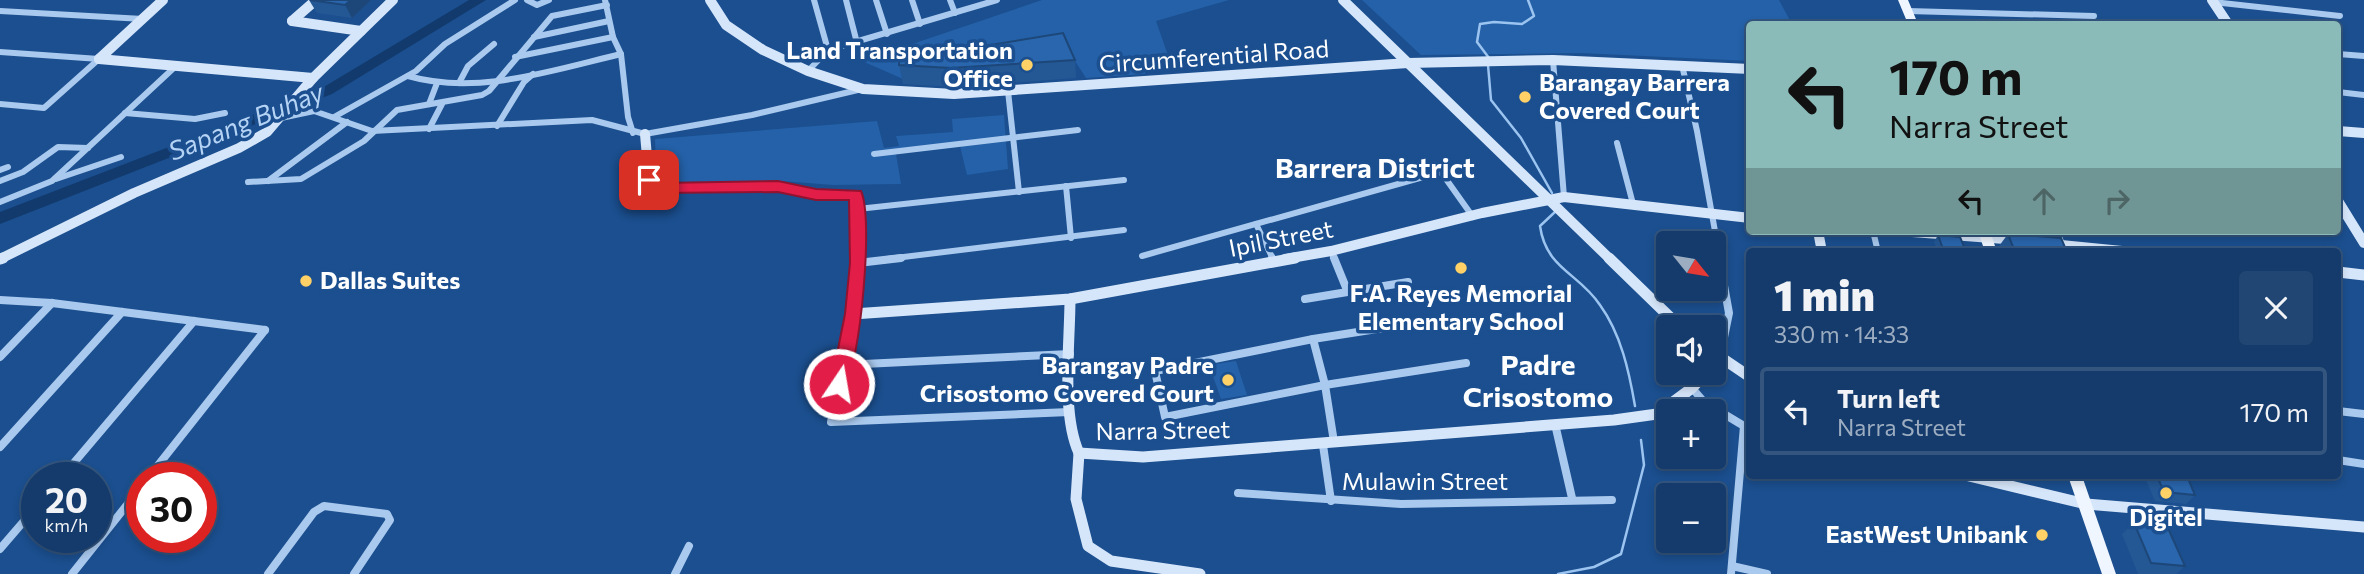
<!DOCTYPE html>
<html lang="en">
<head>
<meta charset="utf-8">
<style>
	:root { --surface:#143b6b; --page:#214673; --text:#f1f3f6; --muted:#9dadc1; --line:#33557e }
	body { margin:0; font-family:Commissioner,sans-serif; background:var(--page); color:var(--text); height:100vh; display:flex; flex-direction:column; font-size:26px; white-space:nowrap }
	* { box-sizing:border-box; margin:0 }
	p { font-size:23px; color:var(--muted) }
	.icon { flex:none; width:38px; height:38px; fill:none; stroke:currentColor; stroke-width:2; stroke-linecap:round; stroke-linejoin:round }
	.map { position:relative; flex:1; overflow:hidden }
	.sheet { position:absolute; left:1746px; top:248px; width:595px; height:231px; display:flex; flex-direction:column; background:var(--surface); border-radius:7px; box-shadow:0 4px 10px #0003,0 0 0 2px var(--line) }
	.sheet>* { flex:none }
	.hud { position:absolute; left:1746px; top:21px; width:595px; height:214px; border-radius:7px; box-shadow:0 4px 10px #0003,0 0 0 2px var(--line); background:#8bbbb9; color:#111; overflow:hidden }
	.needle { width:46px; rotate:120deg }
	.fabs { position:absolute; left:1656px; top:231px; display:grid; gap:14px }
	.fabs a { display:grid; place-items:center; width:70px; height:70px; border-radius:7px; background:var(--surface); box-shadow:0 4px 10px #0003,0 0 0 2px var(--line); font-size:35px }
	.speed { position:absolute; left:21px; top:462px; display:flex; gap:14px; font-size:35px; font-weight:700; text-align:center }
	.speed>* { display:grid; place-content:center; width:91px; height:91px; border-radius:50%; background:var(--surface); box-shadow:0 4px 10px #0003,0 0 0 2px var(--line); line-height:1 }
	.speed small { font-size:18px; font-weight:400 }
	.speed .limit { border:10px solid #d22; background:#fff; color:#111 }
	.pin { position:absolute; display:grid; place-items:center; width:60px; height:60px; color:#fff; margin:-30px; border-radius:14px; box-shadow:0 4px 10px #0006 }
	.me { position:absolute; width:77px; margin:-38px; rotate:12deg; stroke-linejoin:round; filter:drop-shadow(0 0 5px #0008) }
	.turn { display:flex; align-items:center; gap:24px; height:147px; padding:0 28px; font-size:32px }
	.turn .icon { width:91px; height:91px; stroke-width:2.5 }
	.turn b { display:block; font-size:49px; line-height:60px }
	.lanes { display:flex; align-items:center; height:66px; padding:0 28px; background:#0003; justify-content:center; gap:35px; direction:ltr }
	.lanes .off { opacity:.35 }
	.round { display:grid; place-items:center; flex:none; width:74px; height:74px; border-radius:7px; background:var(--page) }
	.summary { display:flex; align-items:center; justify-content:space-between; height:119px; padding:0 28px }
	h1 { font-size:42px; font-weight:800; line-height:52px }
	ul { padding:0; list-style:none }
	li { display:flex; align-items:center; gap:21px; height:88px; margin:0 14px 10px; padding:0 14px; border:4px solid var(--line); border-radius:7px }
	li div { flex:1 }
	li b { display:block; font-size:26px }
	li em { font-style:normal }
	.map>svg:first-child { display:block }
</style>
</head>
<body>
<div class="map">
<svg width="2364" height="574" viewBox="0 0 2364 574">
	<rect width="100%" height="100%" fill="#1b4f8f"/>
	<!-- green -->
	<g fill="#2461a8">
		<path d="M1042,0H1229L1156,21L1169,58L1145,60V74L1086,78L1067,49L903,79L862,61Z"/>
		<path d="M1362,0H1779L1792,24H1750V61L1580,53L1421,55Z"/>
		<path d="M1004,115L1008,169L967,175L960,146L896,154L901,184L833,185L782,181L662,182L656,170L655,139L877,121L884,148L899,146L896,136L953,132L952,119Z"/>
		<path d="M1236,361L1247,395L1221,399L1209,365Z"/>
	</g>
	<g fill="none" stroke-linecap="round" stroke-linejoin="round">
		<!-- stream -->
		<g stroke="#9cc4f0" stroke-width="2.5">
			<path d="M1489,58L1477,42L1480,24L1494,22L1522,24L1534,16L1528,0"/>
			<path d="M1488,65L1491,100L1521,138L1552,193"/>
			<path d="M1556,211L1540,226C1546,269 1579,273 1600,305C1621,334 1629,371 1635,406"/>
			<path d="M1558,574L1594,567L1621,554L1644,465L1641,440"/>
		</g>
		<!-- river -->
		<path fill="#123a6d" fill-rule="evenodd" d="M469,0H486L332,94L0,224V212L322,88Z"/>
		<!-- street-far1 -->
		<g stroke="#a9c9ee" stroke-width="6">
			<path d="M527,0L537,5L549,0"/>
			<path d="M605,0L613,37L621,54L628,117L633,133"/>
			<path d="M846,0L857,43"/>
			<path d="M876,0L887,34"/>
			<path d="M912,0L920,24"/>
			<path d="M950,0L955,13"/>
			<path d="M2213,2L2340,16"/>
			<path d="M0,11L143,19"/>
			<path d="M1908,11L2094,16"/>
			<path d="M534,37L609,21"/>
			<path d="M828,50L997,0"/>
			<path d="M0,52L99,59"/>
			<path d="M2338,54L2364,56"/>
			<path d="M515,57L613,37"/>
			<path d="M1553,60L1564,197"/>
			<path d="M1682,65L1697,131L1720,259"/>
			<path d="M808,71L828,50L814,0"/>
			<path d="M408,76C477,96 553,70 621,54"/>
			<path d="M459,83L468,66L494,44"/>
			<path d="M1008,91L1019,192"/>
			<path d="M2338,92L2364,95"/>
			<path d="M0,104L44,108L99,59"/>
			<path d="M429,104L437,83"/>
			<path d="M125,113L195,119L225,113"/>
			<path d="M334,117L416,71L445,44L515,0"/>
			<path d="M281,118L314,111L372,131L592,120L645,134L752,115L862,89"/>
			<path d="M497,126L524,82L533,74"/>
			<path d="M429,129L442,104"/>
			<path d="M1617,143L1633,204"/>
			<path d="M874,154L1078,130"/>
			<path d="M0,170L8,167"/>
			<path d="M56,179L121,157"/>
			<path d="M0,181L23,172L58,147L88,148"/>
			<path d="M268,181L347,122"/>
			<path d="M248,182L301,179L364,141L397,110L482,95L489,91L552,16L607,5"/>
			<path d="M1066,186L1071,238"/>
			<path d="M0,202L52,181L177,65"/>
			<path d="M858,209L1124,180"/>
			<path d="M1256,224L1273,259"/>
			<path d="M1873,231L1878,252"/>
			<path d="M2057,231L2065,252"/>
			<path d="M1331,251L1334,259"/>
			<path d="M1142,256L1441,172L1473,217"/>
			<path d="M887,259L1124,230"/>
		</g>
		<!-- street -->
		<g stroke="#a9c9ee" stroke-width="8">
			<path d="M1272,258L1274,262"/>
			<path d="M1334,258L1347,290"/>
			<path d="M1719,258L1729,313L1720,357"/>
			<path d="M858,263L901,258"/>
			<path d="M1305,299L1408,282"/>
			<path d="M0,300L52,303L265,330"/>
			<path d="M853,314L831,422L1069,412"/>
			<path d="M1441,319L1313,339L1155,371L1165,417L1325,385L1466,363"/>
			<path d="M1313,339L1325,385L1334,442"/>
			<path d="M0,357L52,303"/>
			<path d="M843,365L1070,354"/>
			<path d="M1692,388L1704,402L1744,426L1731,574"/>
			<path d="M2338,411L2364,414"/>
			<path d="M1555,424L1572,498"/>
			<path d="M1323,445L1331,501"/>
			<path d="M0,447L122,312"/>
			<path d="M2338,460L2364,464"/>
			<path d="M61,478L194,321"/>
			<path d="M148,478L265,330"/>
			<path d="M1238,493L1401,504L1612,500"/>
			<path d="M0,549L37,506"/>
			<path d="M1732,566L1767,574"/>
			<path d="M72,574L142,486"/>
			<path d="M268,574L314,512L324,506L387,514L390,520L354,574"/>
			<path d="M675,574L689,546"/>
		</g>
		<!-- secondary-far1 -->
		<g stroke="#d6e6fa" stroke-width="10">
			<path d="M710,0L726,25L763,50L808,71L863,89L954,94L1408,63L1553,60L1750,69"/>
			<path d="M1343,0L1610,259"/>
			<path d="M2212,0L2228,24"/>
			<path d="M292,21L361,31"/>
			<path d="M292,21L316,0"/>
			<path d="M99,59L313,78"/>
			<path d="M99,59L163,0"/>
			<path d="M2338,131L2364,133"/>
			<path d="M645,134L649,180L657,188L778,186L816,195H856L858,259"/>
			<path d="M2338,201L2364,243"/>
			<path d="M1818,231L1822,252"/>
			<path d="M1899,231L2018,240"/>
			<path d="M2051,244L2132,252"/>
			<path d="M0,259L134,193L239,148L267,132L313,78L393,0"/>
			<path d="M1285,259L1331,251L1482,213L1564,197L1750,218"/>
		</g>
		<!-- secondary -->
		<g stroke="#d6e6fa" stroke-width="11">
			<path d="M858,258L853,314L1070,299L1295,258"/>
			<path d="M1609,258L1680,327"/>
			<path d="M0,259L3,258"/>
			<path d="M2338,272L2364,275"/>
			<path d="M1070,299C1070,343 1061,414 1079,453L1143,457L1614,420L1657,414L1692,388L1706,373"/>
			<path d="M1713,352L1750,377"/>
			<path d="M1079,453L1076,499L1088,546L1111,561L1200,574"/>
			<path d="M1969,476L2086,504L2364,527"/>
		</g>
		<!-- primary -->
		<g fill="#f0f6ff" fill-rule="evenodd">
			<path d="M1898,0H1908L1918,24H1908Z"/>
			<path d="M1978,231H1990L1997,252H1985Z"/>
			<path d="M2068,476H2082L2116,574H2102Z"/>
		</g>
	</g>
	<!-- wall -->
	<g fill="#245895">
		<path d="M309,0H371L352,18L317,13Z"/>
		<path d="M1075,60L1076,78L954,87L903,84L899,65Z"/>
		<path d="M2008,234L2067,252H2001L1999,246Z"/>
		<path d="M1938,235L1966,252H1938L1934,242Z"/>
		<path d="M2150,476H2187L2195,495L2186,504L2155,501L2146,480Z"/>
		<path d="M2134,523L2185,566L2176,574H2138L2122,534Z"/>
	</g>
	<!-- shaded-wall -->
	<path fill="#1d4779" d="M351,0H371L352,18L345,5Z"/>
	<!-- building -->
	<g fill="#2a66ad" stroke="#1d4779" stroke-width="2">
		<path d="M310,0H351L345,5Z"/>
		<path d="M1063,33L1075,60L951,68L899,65V60Z"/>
		<path d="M2008,234L2061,238L2067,252H2015Z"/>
		<path d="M1938,235L1960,237L1966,252L1943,249Z"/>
		<path d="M2157,476H2187L2195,495L2164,492Z"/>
		<path d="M2134,523L2167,526L2185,566L2151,563Z"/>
	</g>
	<!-- route -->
	<path fill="#e11d48" stroke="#92132f" stroke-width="2" d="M649,175L661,183L778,181L816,189L861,191C874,219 860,361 845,389H833L831,384L845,314L850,263L849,200H816L778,192L657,193L652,192L641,180Z"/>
	<!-- markers -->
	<g fill="#ffd166" stroke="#1b4f8f" stroke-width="2.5">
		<circle cx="1027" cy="65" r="7"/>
		<circle cx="1525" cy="97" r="7"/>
		<circle cx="1461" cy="268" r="7"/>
		<circle cx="306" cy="281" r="7"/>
		<circle cx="1228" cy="380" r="7"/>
		<circle cx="2166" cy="493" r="7"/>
		<circle cx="2042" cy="535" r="7"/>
	</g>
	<g text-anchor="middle" stroke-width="7" stroke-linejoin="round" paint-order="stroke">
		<!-- poi labels -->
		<g font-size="24" font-weight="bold" fill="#fff" stroke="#1b4f8f" text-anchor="end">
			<text x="1013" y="59">Land Transportation<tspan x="1013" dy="28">Office</tspan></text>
			<text x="1539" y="91" text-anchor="start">Barangay Barrera<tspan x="1539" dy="28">Covered Court</tspan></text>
			<text x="320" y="289" text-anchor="start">Dallas Suites</text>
			<text x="1461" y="302" text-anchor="middle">F.A. Reyes Memorial<tspan x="1461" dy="28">Elementary School</tspan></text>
			<text x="1214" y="374">Barangay Padre<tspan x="1214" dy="28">Crisostomo Covered Court</tspan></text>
			<text x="2166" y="526" text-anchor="middle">Digitel</text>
			<text x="2028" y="543">EastWest Unibank</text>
		</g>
		<!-- street labels -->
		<g font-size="24" fill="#fff" stroke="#1b4f8f">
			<text transform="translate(1214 57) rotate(-4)" y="8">Circumferential Road</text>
			<text transform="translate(1281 239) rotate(-11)" y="8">Ipil Street</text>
			<text transform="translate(1163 431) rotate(-1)" y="8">Narra Street</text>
			<text x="1425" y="490">Mulawin Street</text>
		</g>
		<!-- water labels -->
		<g font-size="26" font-style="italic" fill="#b5d3f5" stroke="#1b4f8f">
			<text transform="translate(246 122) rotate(-22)" y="9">Sapang Buhay</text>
		</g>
		<!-- quarter labels -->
		<g font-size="28" font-weight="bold" fill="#fff" stroke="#1b4f8f">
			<text x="1375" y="178">Barrera District</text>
			<text x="1538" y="375">Padre<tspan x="1538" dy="32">Crisostomo</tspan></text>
		</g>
	</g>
</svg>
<div class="fabs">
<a><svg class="needle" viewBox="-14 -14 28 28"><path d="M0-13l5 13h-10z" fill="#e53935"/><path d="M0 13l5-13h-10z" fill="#9dadc1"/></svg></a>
<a><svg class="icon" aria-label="sound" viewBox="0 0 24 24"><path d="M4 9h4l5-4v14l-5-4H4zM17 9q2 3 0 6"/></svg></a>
<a>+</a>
<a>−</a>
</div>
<div class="speed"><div>20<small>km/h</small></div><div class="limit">30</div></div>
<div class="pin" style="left:649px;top:180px;background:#d93025"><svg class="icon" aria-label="arrive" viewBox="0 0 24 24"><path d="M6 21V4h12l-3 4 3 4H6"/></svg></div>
<svg class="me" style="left:839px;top:384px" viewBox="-20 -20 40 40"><circle r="17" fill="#e11d48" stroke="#fff" stroke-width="3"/><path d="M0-11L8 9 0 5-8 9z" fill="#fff"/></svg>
<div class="hud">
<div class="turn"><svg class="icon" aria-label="left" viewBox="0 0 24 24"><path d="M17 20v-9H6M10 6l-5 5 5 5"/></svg><div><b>170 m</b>Narra Street</div></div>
<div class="lanes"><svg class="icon" aria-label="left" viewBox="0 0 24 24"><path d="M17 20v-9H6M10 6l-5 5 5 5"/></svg><svg class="icon off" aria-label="ahead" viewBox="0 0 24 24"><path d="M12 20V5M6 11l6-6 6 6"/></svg><svg class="icon off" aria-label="right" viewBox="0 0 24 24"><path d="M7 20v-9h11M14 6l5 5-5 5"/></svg></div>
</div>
<section class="sheet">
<div class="summary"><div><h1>1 min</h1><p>330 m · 14:33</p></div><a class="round"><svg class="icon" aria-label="close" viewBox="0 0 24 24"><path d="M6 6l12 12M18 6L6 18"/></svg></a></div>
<ul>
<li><svg class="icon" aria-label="left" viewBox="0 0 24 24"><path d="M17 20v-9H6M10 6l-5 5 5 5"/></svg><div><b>Turn left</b><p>Narra Street</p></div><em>170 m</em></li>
</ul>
</section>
</div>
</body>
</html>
